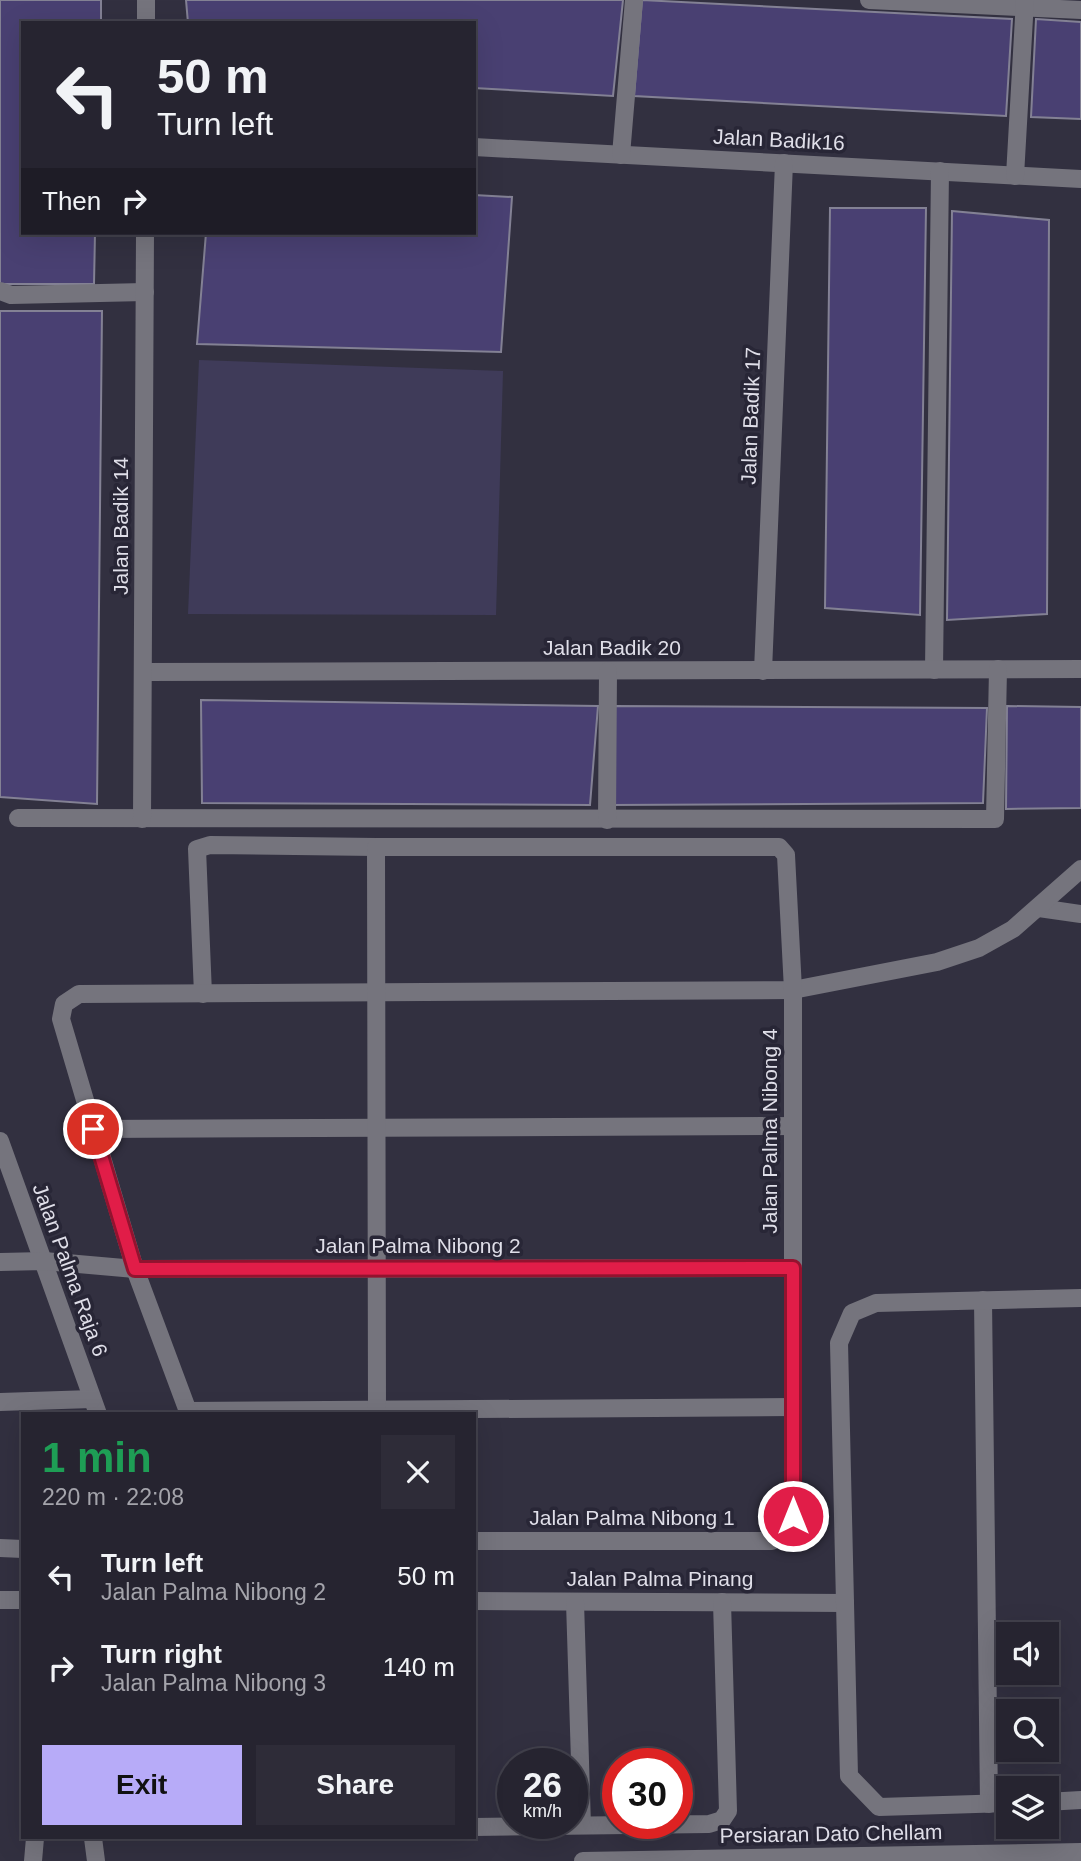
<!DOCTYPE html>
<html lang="en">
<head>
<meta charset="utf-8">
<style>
	:root { --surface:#262430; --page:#2e2c38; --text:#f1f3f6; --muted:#a4a4ab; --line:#42414c; --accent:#b7abf8 }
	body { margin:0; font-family:Helvetica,sans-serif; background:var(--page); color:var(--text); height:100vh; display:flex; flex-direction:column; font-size:26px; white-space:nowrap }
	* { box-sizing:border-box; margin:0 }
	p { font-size:23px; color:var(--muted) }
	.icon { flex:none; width:38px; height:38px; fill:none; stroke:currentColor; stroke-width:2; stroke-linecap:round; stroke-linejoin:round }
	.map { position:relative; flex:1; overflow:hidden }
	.side { position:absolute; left:21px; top:1412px; width:455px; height:427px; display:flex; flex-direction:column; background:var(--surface); border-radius:0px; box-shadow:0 7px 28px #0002,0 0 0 2px var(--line) }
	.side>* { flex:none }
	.top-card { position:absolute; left:21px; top:21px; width:455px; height:214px; border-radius:0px; box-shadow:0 7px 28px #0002,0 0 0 2px var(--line); background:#262430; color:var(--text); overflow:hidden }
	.controls { position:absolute; left:996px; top:1622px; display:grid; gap:14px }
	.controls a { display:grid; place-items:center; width:63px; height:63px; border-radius:0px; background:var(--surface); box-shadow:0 7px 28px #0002,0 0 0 2px var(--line); font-size:35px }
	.speed { position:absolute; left:497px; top:1748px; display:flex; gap:14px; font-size:35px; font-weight:700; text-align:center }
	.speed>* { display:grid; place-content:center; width:91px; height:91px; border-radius:50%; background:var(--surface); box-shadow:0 7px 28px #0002,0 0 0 2px var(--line); line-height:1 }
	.speed small { font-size:18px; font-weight:400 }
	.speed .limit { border:10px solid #d22; background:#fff; color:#111 }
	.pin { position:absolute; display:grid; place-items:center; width:60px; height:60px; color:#fff; margin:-30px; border:4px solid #fff; border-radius:50%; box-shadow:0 2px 7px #0007 }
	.me { position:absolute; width:77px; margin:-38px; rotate:0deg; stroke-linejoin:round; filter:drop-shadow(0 0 5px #0008) }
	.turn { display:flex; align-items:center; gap:24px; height:147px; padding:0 21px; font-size:32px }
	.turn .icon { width:91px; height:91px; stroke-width:2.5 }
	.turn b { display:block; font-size:49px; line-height:60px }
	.then { display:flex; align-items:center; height:66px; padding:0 21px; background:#0003; gap:14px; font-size:26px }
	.round { display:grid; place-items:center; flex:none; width:74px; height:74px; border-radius:0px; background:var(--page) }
	.summary { display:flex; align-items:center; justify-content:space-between; height:119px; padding:0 21px }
	h1 { font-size:42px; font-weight:700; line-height:52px; color:#1e9e55 }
	.action { display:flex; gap:14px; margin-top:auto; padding:14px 21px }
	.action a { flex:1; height:80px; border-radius:0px; background:var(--accent); color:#111; font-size:28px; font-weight:700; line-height:80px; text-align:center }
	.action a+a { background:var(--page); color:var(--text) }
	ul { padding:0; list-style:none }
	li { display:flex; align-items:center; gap:21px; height:91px; padding:0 21px }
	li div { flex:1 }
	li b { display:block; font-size:26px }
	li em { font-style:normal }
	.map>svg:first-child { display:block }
</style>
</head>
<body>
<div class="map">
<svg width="1081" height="1861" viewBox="0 0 1081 1861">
	<rect width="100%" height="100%" fill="#323040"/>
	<!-- green -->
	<path fill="#3f3b59" d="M199,360L503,371L496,615L188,614Z"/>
	<!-- building -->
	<g fill="#494072" stroke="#838194" stroke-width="2">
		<path d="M0,0H101V23H23V233H95L94,284H0Z"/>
		<path d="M186,0H623L613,96L474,88V23H188Z"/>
		<path d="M642,0L1012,19L1006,116L634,96Z"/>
		<path d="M1036,19L1081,22V119L1031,117Z"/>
		<path d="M474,195L512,197L501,352L197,344L206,233H474Z"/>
		<path d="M830,208H926L920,615L825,608Z"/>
		<path d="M952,211L1049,220L1047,614L947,620Z"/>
		<path d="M0,311H102L97,804L0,797Z"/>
		<path d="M201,700L598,706L590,805L202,803Z"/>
		<path d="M614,706L987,708L983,803L611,805Z"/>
		<path d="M1007,706L1081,707V808L1006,809Z"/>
	</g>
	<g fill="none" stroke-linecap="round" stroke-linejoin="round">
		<!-- minor -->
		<g stroke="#75747d" stroke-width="18">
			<path d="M869,0L1081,10"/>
			<path d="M146,23V0"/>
			<path d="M474,147L1081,179"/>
			<path d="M621,155L634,0"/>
			<path d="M1015,176L1025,0"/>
			<path d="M0,291L11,295L145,292"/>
			<path d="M934,670L940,171"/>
			<path d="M763,671L784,163"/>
			<path d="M143,672L1081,669"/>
			<path d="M18,818L995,819L998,669"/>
			<path d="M142,819L145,233"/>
			<path d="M607,820L608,671"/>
			<path d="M1039,908L1081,914"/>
			<path d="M203,994L197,849L210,845L376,847"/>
			<path d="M93,1129L793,1126"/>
			<path d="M0,1141L98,1414"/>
			<path d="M0,1262L44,1261L135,1269L793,1268"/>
			<path d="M983,1300L989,1804"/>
			<path d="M0,1402L92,1399"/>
			<path d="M188,1411L792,1407"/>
			<path d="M189,1414L135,1269L61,1019L64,1004L79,994L793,990L937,962L979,948L1013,929L1081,869"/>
			<path d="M377,1414L376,847H779L786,855L793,990V1516L788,1532L772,1541H474"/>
			<path d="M0,1548L23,1549"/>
			<path d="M0,1600H23"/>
			<path d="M474,1601L845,1603"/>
			<path d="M575,1602L582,1825"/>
			<path d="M1046,1802L1081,1800"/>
			<path d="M1008,1803L879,1807L849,1776L839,1343L852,1313L876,1303L1081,1298"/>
			<path d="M474,1827L709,1824L722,1820L728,1811L722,1602"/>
			<path d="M93,1838L96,1861"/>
			<path d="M33,1861L35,1838"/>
			<path d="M583,1861L1081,1852"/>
		</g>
	</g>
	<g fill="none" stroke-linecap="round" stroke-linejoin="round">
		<!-- route casing -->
		<g stroke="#92132f" stroke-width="18">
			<path id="route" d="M93,1129L135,1269L793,1268V1516"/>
		</g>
		<!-- route -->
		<use href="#route" stroke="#e11d48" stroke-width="12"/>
	</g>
	<g text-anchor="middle" stroke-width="7" stroke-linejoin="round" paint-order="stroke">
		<!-- street labels -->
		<g font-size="21" fill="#dfdee8" stroke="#282636">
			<text transform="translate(779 140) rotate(3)" y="7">Jalan Badik16</text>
			<text transform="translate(751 416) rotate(-88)" y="7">Jalan Badik 17</text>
			<text transform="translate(121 526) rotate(-90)" y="7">Jalan Badik 14</text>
			<text x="612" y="655">Jalan Badik 20</text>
			<text transform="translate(770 1131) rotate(-90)" y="7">Jalan Palma Nibong 4</text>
			<text x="418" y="1253">Jalan Palma Nibong 2</text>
			<text transform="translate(70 1270) rotate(70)" y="7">Jalan Palma Raja 6</text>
			<text x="632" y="1525">Jalan Palma Nibong 1</text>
			<text x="660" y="1586">Jalan Palma Pinang</text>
			<text transform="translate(831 1834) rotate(-1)" y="7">Persiaran Dato Chellam</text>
		</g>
	</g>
</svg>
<div class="controls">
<a><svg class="icon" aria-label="sound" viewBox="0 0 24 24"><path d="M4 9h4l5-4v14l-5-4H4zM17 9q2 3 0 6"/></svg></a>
<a><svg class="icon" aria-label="search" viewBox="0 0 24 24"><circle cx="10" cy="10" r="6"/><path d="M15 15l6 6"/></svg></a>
<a><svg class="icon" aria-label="layers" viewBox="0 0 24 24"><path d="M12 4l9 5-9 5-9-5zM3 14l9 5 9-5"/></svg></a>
</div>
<div class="speed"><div>26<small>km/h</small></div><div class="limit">30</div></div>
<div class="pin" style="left:93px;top:1129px;background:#d93025"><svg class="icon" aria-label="arrive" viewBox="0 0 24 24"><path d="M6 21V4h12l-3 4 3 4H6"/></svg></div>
<svg class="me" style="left:793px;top:1516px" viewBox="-20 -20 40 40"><circle r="17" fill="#e11d48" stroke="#fff" stroke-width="3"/><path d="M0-11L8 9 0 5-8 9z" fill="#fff"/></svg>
<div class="top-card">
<div class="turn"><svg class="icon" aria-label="left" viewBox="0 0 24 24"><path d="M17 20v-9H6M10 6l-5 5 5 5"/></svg><div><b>50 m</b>Turn left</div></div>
<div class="then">Then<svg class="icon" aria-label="right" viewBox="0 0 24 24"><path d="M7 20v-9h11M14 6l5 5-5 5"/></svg></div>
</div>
<section class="side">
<div class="summary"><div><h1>1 min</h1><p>220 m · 22:08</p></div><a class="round"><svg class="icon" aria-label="close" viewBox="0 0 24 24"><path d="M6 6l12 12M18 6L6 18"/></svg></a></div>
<ul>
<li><svg class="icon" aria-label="left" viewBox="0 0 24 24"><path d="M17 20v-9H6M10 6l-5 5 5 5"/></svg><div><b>Turn left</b><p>Jalan Palma Nibong 2</p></div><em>50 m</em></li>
<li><svg class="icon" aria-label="right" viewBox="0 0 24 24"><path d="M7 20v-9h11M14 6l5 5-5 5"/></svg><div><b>Turn right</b><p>Jalan Palma Nibong 3</p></div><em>140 m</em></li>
</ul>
<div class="action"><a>Exit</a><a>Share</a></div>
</section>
</div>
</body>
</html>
